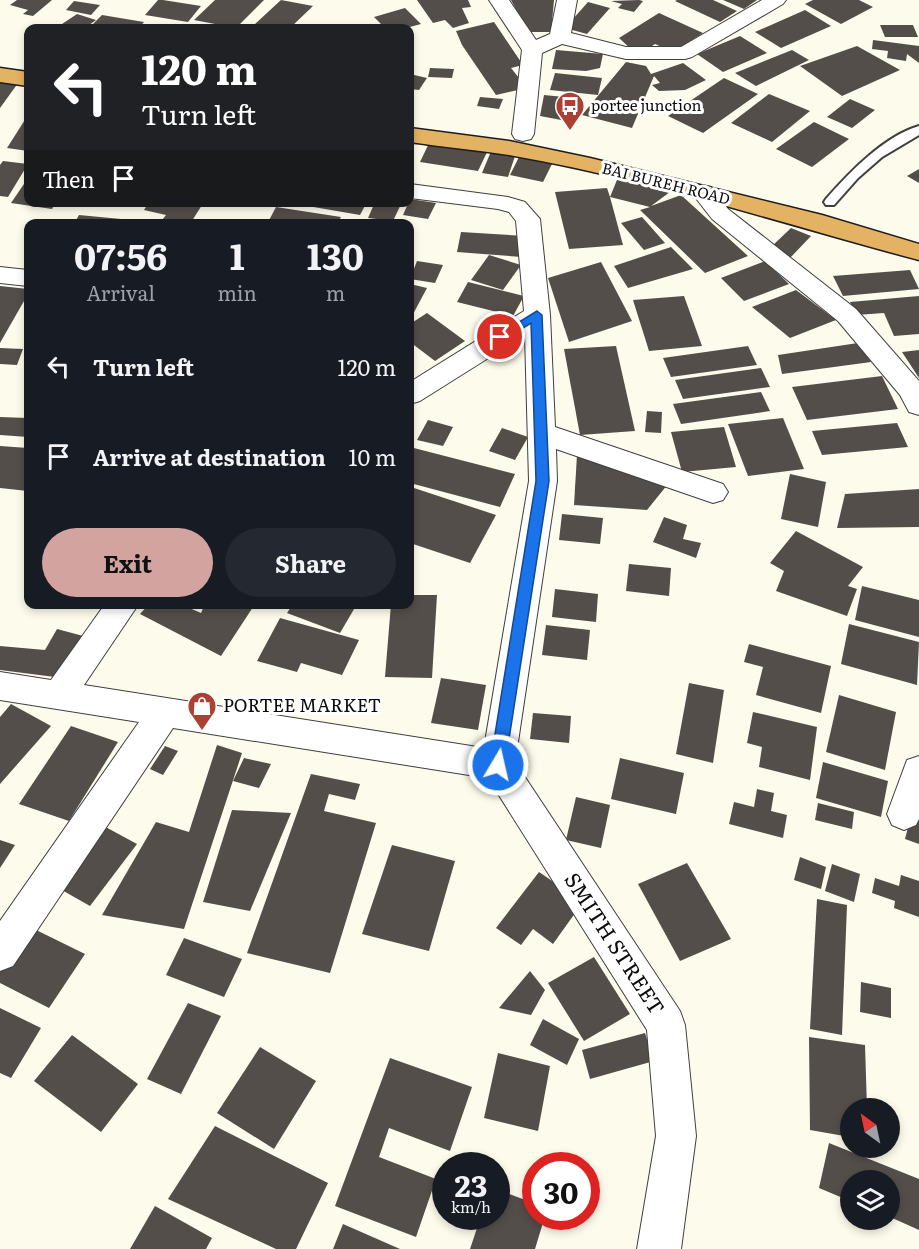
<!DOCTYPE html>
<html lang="en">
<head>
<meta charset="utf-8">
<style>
	:root { --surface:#171b24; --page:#242831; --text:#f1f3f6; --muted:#9ea1a6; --accent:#d2a39f }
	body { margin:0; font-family:Literata,serif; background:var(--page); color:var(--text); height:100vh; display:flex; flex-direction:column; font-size:22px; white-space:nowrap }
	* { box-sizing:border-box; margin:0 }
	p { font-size:20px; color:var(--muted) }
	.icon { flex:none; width:33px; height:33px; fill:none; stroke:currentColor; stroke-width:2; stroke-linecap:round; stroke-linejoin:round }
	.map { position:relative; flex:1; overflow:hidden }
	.side { position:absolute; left:24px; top:219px; width:390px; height:390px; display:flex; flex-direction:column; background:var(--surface); border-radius:12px; box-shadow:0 3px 9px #0003 }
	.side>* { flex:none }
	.hud { position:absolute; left:24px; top:24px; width:390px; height:183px; border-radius:12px; box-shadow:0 3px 9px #0003; background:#202124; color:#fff; overflow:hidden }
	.needle { width:39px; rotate:327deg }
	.buttons { position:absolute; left:840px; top:1098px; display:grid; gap:12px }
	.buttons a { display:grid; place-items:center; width:60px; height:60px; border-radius:50%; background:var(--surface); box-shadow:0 3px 9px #0003; font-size:30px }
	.speed { position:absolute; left:432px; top:1152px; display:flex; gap:12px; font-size:30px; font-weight:700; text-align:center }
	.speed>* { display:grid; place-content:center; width:78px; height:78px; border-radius:50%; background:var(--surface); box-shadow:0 3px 9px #0003; line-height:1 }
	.speed small { font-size:15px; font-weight:400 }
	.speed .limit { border:9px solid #d22; background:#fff; color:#111 }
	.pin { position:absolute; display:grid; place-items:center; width:51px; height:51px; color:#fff; margin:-26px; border:3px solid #fff; border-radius:50%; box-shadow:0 2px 6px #0007 }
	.me { position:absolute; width:66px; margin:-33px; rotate:9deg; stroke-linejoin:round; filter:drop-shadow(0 0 4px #0008) }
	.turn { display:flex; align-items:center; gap:21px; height:126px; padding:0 18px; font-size:27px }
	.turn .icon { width:78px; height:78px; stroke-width:2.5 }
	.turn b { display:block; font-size:42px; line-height:51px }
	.then { display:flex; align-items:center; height:57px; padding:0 18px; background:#0003; gap:12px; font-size:22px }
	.eta { display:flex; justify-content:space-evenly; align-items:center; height:102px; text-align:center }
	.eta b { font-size:36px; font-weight:700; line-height:42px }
	.action { display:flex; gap:12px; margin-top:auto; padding:12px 18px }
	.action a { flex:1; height:69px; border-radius:36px; background:var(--accent); color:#111; font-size:24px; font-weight:700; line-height:69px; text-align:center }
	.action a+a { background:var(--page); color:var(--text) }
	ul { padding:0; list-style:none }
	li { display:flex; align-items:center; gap:18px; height:90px; padding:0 18px }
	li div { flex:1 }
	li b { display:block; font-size:22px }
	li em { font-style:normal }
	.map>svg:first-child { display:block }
</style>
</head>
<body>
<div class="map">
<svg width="919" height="1249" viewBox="0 0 919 1249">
	<rect width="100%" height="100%" fill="#fdfcec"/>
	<!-- building -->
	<g fill="#534e49">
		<path d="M17,0H52L33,16L23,14L28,10L10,5Z"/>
		<path d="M158,0H163L201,6L188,22L145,15Z"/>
		<path d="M215,0H264L236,28L194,20Z"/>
		<path d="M281,0L313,6L290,28H272L255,24Z"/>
		<path d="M417,0H468L471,7L462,8L469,23L453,28L445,20L433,23Z"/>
		<path d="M511,0H554L551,32H528Z"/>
		<path d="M639,0L643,1L634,12L618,8L622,4L611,1Z"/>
		<path d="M677,0H713L737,11L720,22L675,1Z"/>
		<path d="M723,0H757L744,9Z"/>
		<path d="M813,0H859L873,7L841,24L805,4Z"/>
		<path d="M74,1L100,5L91,15L66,10Z"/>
		<path d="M588,2L610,8L587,34L565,28Z"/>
		<path d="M405,8L421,24L406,28H385L374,17Z"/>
		<path d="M805,10L831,26L781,48L755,32Z"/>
		<path d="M659,13L703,33L673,52L655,44L646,50H632L619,38Z"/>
		<path d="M77,14L96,20L85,28H56Z"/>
		<path d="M102,15L144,22L139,28H89Z"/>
		<path d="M494,22L523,65L511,68L527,88L496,95L462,45L456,31Z"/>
		<path d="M880,25H913L918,37H885Z"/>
		<path d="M740,36L767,53L723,72L697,54Z"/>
		<path d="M873,40L919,46V63L907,54L906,61L887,58L888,51L872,49Z"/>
		<path d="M857,46L900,70L842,96L800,66Z"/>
		<path d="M556,50L603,54L600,68L586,71L552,69Z"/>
		<path d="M792,50L809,60L756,86L735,73Z"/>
		<path d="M626,62L646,66L651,74L683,63L706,80L685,90L659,91L652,85L660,83L654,76L632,128L582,115Z"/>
		<path d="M430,68L454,69L452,78L428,77Z"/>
		<path d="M555,73L602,78L598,95L550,90Z"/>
		<path d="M410,74L427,78L419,90L410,89Z"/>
		<path d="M0,77L21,79L0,108Z"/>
		<path d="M724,78L758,94L703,133L668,116Z"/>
		<path d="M769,94L810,111L772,142L731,123Z"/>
		<path d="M544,95L574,98L572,122L540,116Z"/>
		<path d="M480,97L503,99L499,109L477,106Z"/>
		<path d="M850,99L875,110L852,128L827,117Z"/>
		<path d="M28,115V151L7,148Z"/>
		<path d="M814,122L849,139L812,167L776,149Z"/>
		<path d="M431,139L489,148L478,171L420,162Z"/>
		<path d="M492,149L516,153L508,177L482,173Z"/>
		<path d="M519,157L552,164L543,182L510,175Z"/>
		<path d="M3,161L28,164L8,197L0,196V165Z"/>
		<path d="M919,169V183L907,176Z"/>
		<path d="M619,175L674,189L651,206L681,195L748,256L705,273L640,210L650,207L610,197L623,245L569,249L555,192L607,188L610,197Z"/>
		<path d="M28,178V202H56L52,209L11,203Z"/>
		<path d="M410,199L436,203L428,219L403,215Z"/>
		<path d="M149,202H188L202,205L190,224H159L166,215L144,210Z"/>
		<path d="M297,202H367L360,215L296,204Z"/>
		<path d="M375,202H402L393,221L368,218Z"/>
		<path d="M276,207L341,217L337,224H267Z"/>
		<path d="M79,215L121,219L119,224H74Z"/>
		<path d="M642,217L665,243L644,250L621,223Z"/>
		<path d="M791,228L811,236L790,258L769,249Z"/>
		<path d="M461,232L525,236L522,257L457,252Z"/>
		<path d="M671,247L693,269L628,288L614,266Z"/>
		<path d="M489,255L521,265L503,290L471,280Z"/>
		<path d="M417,261L443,265L435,283L410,279Z"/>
		<path d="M765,261L789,284L744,301L721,278Z"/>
		<path d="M601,262L632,321L569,342L548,278Z"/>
		<path d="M910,270L919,289L843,296L833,276Z"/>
		<path d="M468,282L524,296L513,316L457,302Z"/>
		<path d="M410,284L427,288L412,316H410Z"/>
		<path d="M0,286L28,289V294L0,343Z"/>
		<path d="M796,290L836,320L790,338L752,307Z"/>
		<path d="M684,296L702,346L649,351L633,300Z"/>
		<path d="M919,296V334L894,336L884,313L856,315L850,302Z"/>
		<path d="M427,313L465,341L435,361L410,342V324Z"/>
		<path d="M858,343L871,362L782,374L778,355Z"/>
		<path d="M616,346L635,431L580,435L564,349Z"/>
		<path d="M748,346L757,365L671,377L663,358Z"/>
		<path d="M0,348L23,349L17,365L0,364Z"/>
		<path d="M919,350V378L902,352Z"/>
		<path d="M761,368L770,387L683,399L675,380Z"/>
		<path d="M882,376L898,409L807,420L792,387Z"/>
		<path d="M761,392L770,411L681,424L673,404Z"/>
		<path d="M647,411L662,412L661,433L645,432Z"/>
		<path d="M0,417L28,418V437L0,435Z"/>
		<path d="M783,418L804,469L748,476L728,424Z"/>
		<path d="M428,420L453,427L443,446L417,440Z"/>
		<path d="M897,423L908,447L822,455L812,431Z"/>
		<path d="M724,427L736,467L682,472L671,432Z"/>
		<path d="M502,428L528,437L515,460L489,451Z"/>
		<path d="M0,446L28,448V491L0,488Z"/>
		<path d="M410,447L515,474L500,507L410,483Z"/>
		<path d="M577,455L668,484L647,510L574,505Z"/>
		<path d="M790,474L826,482L818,527L781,519Z"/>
		<path d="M414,488L496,515L470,563L410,543V496Z"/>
		<path d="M919,489V527L837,528L845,494Z"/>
		<path d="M562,514L603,518L600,544L559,540Z"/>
		<path d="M664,517L687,525L683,539L701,543L696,558L653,542Z"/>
		<path d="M796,531L863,567L848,586L857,589L847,616L776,591L784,571L770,563Z"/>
		<path d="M629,564L671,568L669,596L626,591Z"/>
		<path d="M862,586L919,600V637L855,620Z"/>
		<path d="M555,589L598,594L596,622L552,617Z"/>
		<path d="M410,595H437L432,678L385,677L391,604H410Z"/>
		<path d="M149,604H180L201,613L205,604H255L221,656L140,614Z"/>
		<path d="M293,604H357L340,633L287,613Z"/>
		<path d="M280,618L359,640L342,675L301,663L297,672L257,661Z"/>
		<path d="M849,624L919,642L917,685L841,664Z"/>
		<path d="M546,625L590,630L587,660L542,655Z"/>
		<path d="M57,629L87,637L55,677L0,670V646L45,650Z"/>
		<path d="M749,644L831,666L821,713L756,695L763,667L744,662Z"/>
		<path d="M441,678L486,685L478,730L431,723Z"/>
		<path d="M689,683L724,690L713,763L676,754Z"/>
		<path d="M839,695L896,712L885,770L826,752Z"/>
		<path d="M11,704L51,726L0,784V717Z"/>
		<path d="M753,712L817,727L810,780L759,767L762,747L747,743Z"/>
		<path d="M533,713L571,716L569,743L530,739Z"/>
		<path d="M71,726L118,742L69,821L19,804Z"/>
		<path d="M217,745L242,753L184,929L102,915L156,822L189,832Z"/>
		<path d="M165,746L178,751L163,775L150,769Z"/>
		<path d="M244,758L271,764L259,788L233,781Z"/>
		<path d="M620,758L684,773L676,814L611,799Z"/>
		<path d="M823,762L888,781L881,817L816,798Z"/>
		<path d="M311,774L360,784L355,800L329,794L324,811L376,823L330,973L247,953Z"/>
		<path d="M757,789L774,793L771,811L787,815L783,838L729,824L734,802L754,807Z"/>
		<path d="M576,797L610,805L601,848L566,840Z"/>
		<path d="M818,803L854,812L852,829L815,820Z"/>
		<path d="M232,810L291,813L250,911L203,902Z"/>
		<path d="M912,812L919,815V844L905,839Z"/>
		<path d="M100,824L137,844L90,906L53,885Z"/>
		<path d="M0,840L15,845L0,868Z"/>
		<path d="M392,845L455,861L429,951L362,934Z"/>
		<path d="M800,857L826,867L821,889L794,880Z"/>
		<path d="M687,863L731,939L680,961L638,884Z"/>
		<path d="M832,864L860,874L854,902L825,891Z"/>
		<path d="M539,872L583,902L553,944L533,929L521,945L496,928Z"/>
		<path d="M901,875L919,881V917L894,908L895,901L872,893L875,878L899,886Z"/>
		<path d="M817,899L847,905L842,1035L810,1029Z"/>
		<path d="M30,927L85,954L49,1008L0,983V970Z"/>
		<path d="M184,938L242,959L224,997L166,975Z"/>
		<path d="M594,957L630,1014L584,1041L548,983Z"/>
		<path d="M530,971L545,990L531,1015L499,1008Z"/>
		<path d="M861,982L891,988V1018L860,1012Z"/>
		<path d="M188,1003L221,1016L181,1094L147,1079Z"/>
		<path d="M0,1008L41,1028L11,1078L0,1073Z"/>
		<path d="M543,1019L579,1039L567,1065L530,1045Z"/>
		<path d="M645,1033L654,1061L590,1079L582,1050Z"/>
		<path d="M72,1035L138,1084L101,1132L34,1081Z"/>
		<path d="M809,1037L865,1045L867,1108H850V1137L810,1130Z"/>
		<path d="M260,1047L316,1081L274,1149L217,1113Z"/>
		<path d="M498,1053L550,1066L538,1131L484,1118Z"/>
		<path d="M390,1058L472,1087L450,1151L389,1128L379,1157L436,1179L416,1237L335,1206Z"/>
		<path d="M215,1126L328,1183L296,1249H276L168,1199Z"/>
		<path d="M829,1143L919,1179V1230L890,1217V1180H850V1201L819,1188Z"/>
		<path d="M496,1189L536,1204V1216H545L535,1249H470L481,1216H496Z"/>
		<path d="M155,1206L212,1238L206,1249H130Z"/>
		<path d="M343,1224L400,1249H333Z"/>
	</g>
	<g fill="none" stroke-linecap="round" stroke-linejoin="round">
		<!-- lane casing -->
		<g stroke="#3f3f3f" stroke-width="4">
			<path id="lane" d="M919,126V135L882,157L858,178L834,205H826L824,202L826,199C849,173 884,136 919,126Z"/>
		</g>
		<!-- street casing -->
		<g stroke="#3f3f3f" stroke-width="2">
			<g id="street">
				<path d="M489,0H509L536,40L550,34L557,0H577L571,33L626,47H681L762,0H786L783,4L692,57L685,59H626L562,44L542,53L534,134L531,139L523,141L515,139L512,134L522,50Z"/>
				<path d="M410,184L508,197L525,202L540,219L550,315L555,427L723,484L728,492L723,500L713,503L556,449L557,481L515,762L680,1011L685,1025L696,1136L681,1249H637L656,1136L647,1030L488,778L173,728L13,966L0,971V921L139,722L0,700V672L51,680L105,604L138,605L84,685L484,748L529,481L525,335L420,401L410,404V382L524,311L516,221L509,212L498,209L410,198Z"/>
				<path d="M703,185L711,187L728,209L856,309L919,381V415L909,412L900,395L838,321L712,219L691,192L695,187Z"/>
				<path d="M0,267L28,270V286L0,283Z"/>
				<path d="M919,756V819L916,825L904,830L892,825L887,814L907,760Z"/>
			</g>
		</g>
		<!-- highway casing -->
		<g stroke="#1d1d1d" stroke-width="3">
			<g id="highway">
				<path d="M0,68L28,72V86L0,82Z"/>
				<path d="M410,128L509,141L590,158L822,215L919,244V260C783,224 648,179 509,155C476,150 443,147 410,142Z"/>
			</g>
		</g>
		<!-- lane -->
		<use href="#lane" fill="#fff" fill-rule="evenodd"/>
		<!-- street -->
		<use href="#street" fill="#fff" fill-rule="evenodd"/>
		<!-- highway -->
		<use href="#highway" fill="#e4b263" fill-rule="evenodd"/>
	</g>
	<!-- route -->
	<path fill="#1a73e8" stroke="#114b97" stroke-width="1.5" d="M537,311L542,315L549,481L505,765L503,769L498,771L492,769L490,765L536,481L531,323L504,340H496L495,337Z"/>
	<!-- icons -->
	<defs>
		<g id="bus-pin" transform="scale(1.5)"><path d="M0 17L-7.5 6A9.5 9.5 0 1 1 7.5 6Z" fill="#ab4134" stroke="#fff"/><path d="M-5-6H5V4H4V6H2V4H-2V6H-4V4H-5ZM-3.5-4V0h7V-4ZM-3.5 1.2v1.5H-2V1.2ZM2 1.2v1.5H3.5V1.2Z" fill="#fff"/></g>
		<g id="shop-pin" transform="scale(1.5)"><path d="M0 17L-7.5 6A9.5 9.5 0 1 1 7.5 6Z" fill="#ab4134" stroke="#fff"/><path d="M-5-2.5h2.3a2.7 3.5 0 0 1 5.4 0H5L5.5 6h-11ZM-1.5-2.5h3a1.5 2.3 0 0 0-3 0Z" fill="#fff"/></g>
	</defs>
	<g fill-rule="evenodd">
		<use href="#bus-pin" x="570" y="106"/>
		<use href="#shop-pin" x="202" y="706"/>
	</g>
	<g text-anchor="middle" stroke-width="6" stroke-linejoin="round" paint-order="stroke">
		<!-- far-poi labels -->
		<g font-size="15" fill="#0c0c0c" stroke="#fff" text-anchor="start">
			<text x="591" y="111">portee junction</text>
		</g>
		<!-- far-street labels -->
		<g font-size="15" fill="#0c0c0c" stroke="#fff">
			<text transform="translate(666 184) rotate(14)" y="5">BAI BUREH ROAD</text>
		</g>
		<!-- poi labels -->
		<g font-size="18" fill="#0c0c0c" stroke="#fff" text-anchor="start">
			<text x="223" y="712">PORTEE MARKET</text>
		</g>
		<!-- near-street labels -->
		<g font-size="21" fill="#0c0c0c" stroke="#fff">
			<text transform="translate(614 944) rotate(57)" y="7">SMITH STREET</text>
		</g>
	</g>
</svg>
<div class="buttons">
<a><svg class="needle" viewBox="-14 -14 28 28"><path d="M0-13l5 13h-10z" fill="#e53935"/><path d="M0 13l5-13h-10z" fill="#9ea1a6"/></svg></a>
<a><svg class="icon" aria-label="layers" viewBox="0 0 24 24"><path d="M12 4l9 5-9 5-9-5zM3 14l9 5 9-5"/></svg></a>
</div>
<div class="speed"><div>23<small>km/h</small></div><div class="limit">30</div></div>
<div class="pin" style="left:500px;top:337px;background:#d93025"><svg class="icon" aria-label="arrive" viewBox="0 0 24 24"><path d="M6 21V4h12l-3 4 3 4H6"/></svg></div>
<svg class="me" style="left:498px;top:765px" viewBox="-20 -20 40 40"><circle r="17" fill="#1a73e8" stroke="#fff" stroke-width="3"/><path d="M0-11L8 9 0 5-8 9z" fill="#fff"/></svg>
<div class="hud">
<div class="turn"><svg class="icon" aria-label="left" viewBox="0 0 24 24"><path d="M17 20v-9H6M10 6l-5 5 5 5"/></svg><div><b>120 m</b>Turn left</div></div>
<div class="then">Then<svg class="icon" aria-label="arrive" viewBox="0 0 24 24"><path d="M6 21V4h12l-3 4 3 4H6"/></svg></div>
</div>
<section class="side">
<div class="eta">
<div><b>07:56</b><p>Arrival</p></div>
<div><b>1</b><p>min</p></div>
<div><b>130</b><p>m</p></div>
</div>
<ul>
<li><svg class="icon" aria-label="left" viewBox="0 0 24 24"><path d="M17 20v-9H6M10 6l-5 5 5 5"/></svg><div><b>Turn left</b></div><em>120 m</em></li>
<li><svg class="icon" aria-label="arrive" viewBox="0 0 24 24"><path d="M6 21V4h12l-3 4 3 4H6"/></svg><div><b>Arrive at destination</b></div><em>10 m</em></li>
</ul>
<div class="action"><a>Exit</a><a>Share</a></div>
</section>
</div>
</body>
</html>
